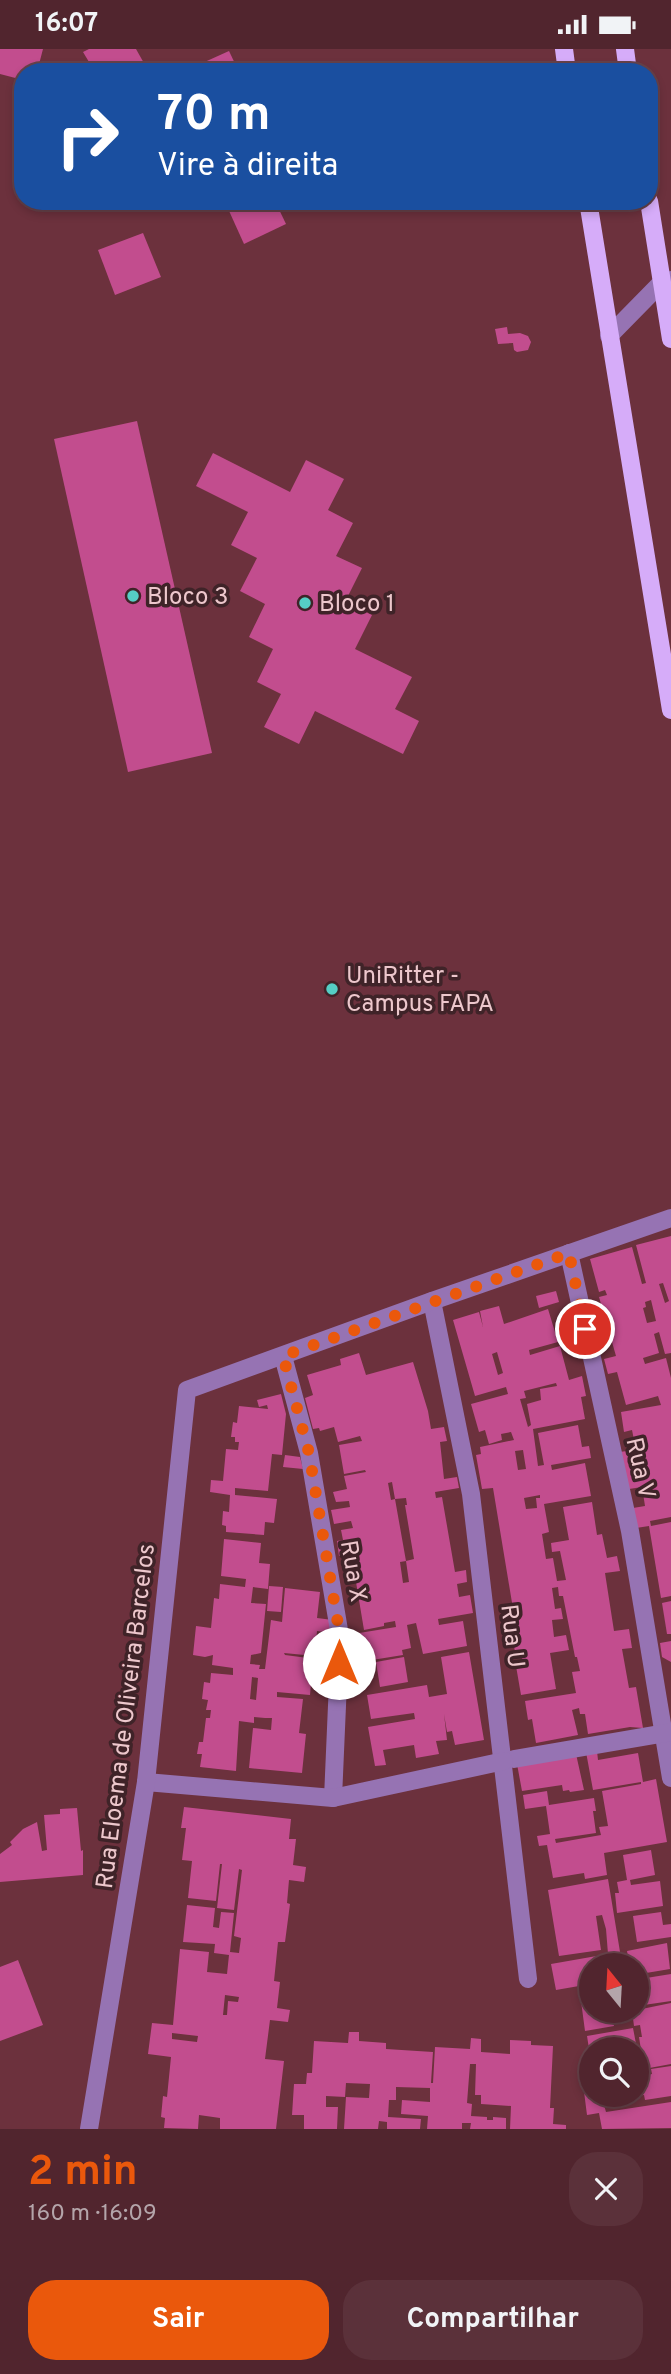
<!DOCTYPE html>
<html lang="pt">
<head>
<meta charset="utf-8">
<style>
	:root { --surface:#51252e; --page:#5b313a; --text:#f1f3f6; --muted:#b4a5aa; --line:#67424a; --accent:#ea580c }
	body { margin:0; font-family:Overpass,sans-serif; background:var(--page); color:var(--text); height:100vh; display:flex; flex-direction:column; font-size:26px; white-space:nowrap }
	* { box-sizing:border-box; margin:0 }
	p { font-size:23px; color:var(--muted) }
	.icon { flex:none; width:38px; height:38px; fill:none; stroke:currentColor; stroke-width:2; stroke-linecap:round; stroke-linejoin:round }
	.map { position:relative; height:2080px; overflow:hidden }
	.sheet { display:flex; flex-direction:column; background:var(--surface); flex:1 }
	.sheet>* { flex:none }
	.banner { position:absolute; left:14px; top:14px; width:644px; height:147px; border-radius:28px; box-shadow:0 4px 10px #0003,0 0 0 2px var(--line); background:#1a4fa0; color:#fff; overflow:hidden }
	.needle { width:46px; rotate:342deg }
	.fabs { position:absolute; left:579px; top:1904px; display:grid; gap:14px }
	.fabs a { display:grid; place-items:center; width:70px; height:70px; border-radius:50%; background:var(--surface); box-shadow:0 4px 10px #0003,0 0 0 2px var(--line); font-size:35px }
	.pin { position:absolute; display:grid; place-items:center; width:60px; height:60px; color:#fff; margin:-30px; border:4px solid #fff; border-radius:50%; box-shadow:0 2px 7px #0007 }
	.me { position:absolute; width:77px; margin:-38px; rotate:0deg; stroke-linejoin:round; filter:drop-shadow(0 0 5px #0008) }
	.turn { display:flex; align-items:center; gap:24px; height:147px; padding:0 28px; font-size:32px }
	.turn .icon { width:91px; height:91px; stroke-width:2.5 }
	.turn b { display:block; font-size:49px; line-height:60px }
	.round { display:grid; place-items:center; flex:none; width:74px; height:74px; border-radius:28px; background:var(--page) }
	.head { display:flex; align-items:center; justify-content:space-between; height:119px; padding:0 28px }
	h1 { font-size:42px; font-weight:700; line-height:52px; color:var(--accent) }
	.cta { display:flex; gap:14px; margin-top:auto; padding:14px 28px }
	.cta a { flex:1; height:80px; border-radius:28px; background:var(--accent); color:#fff; font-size:28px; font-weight:700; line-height:80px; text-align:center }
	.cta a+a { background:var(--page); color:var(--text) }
	.status { display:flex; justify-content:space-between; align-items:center; height:49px; padding:0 35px; background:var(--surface); direction:ltr }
	.status svg { height:19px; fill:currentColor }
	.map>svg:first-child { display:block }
</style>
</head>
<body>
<div class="status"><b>16:07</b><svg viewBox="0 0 49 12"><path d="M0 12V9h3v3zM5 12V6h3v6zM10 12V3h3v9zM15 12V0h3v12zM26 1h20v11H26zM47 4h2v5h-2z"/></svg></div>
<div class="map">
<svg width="671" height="2080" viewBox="0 0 671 2080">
	<rect width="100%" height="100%" fill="#6c313d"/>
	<!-- building -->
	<g fill="#c24d8e" fill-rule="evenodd">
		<path d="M0,0H43L37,23H23V31L0,25Z"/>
		<path d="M89,0H136L149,23H95L83,3Z"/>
		<path d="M229,2L239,23H191L189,20Z"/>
		<path d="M227,152H275L286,175L244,195L225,153Z"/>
		<path d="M143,184L161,228L115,246L98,201Z"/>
		<path d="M507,278L508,285L520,284L528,287L531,293L528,301L517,303L514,301L513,294L498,295L495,280Z"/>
		<path d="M137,372L212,704L128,723L54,390Z"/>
		<path d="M213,404L290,443L306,411L344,430L328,461L353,474L336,507L362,519L345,553L372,566L355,600L412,628L395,660L419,672L403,705L315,662L299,695L264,678L281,645L257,633L273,600L249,588L265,555L240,542L257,509L231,496L248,463L196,437Z"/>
		<path d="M671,1187V1304L665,1305L659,1283L654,1285L659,1304L643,1309L645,1315L666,1309L671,1329V1468L650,1472L651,1477L671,1473V1547L661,1549L649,1477L636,1479L633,1459L645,1457L642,1438L629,1440L619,1403L636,1401L632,1381L624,1383L621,1363L661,1356L658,1347L626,1356L617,1323L608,1325L604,1310L616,1307L599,1248L607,1246L605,1241L599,1243L590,1210L632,1198L642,1235L646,1234L636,1196ZM663,1234L669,1252L665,1254L659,1235ZM651,1251L656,1272L647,1274L643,1259L646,1258L645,1253Z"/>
		<path d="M556,1242L559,1253L539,1259L536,1247Z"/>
		<path d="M499,1257L504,1275L548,1260L558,1293L529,1301L530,1306L560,1297L569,1331L582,1327L586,1347L581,1348L585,1370L533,1380L538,1417L544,1416L538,1384L578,1376L582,1398L589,1397L591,1409L551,1416L552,1421L585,1414L591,1447L544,1455L549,1483L542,1485L546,1510L553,1509L557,1532L566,1531L560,1502L552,1503L551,1494L569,1491L563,1458L592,1453L597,1486L602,1485L607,1509L617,1507L620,1522L605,1524L614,1582L629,1580L632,1599L622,1600L629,1639L636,1638L643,1679L630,1678L588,1685L585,1665H580L579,1659L572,1661L578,1686L536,1694L532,1670L528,1671L525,1652L576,1644L572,1623L580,1622L577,1608H575L563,1547H559L558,1538L552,1539L555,1560L561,1559L563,1570L552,1571L554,1588L566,1586L569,1601L550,1604L556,1640L521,1646L516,1617L523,1616L522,1608L516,1609L513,1591L518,1590L493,1439L482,1440L476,1406L481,1405L480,1398L514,1391L511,1383L501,1385L502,1391L489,1395L485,1381L479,1383L471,1355L508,1345L506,1338L475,1347L453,1271L479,1263L483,1278L480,1262ZM497,1303L503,1324L498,1326L492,1305ZM556,1334L557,1337L540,1340L541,1351L527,1355L531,1376L528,1378L520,1350L526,1349L524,1342ZM523,1401L526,1420L518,1421L515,1402ZM540,1446V1449H536L537,1459L526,1460L524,1449Z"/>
		<path d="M359,1304L366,1326L413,1313L428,1362L431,1380L444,1378L447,1392L440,1393L444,1430L457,1428L459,1439L435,1443L436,1449L442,1448L455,1523L466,1521L467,1533L457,1535L459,1548L470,1546L473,1564L438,1570L439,1576L463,1572L467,1597L423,1605L416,1574L407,1576L411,1599L402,1601L403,1606L372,1611L369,1595L350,1599L347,1586L396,1578L395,1572L384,1574V1577L364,1581L354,1521L359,1520L357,1504L339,1507L337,1492L343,1491L341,1481L353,1479L351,1472L334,1475L331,1461L350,1458L349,1452L336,1453L333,1443L347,1440L344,1427L366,1423L365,1421L344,1425L339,1396L362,1392L360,1387L338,1393L334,1378L320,1382L319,1379L313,1380L305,1349L313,1346L307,1326L341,1316L340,1310ZM392,1433L395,1450L406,1449L407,1456H405L414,1510L406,1512L409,1533L403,1534L400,1513L406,1512L395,1450L391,1451L388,1434Z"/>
		<path d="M281,1345L286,1365L282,1406L272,1405L268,1442L235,1439V1446L277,1450L274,1474L265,1473L264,1486L226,1483V1477L222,1476L223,1462L229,1463L230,1446L210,1443L211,1431L223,1432L226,1400L238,1401L239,1393H235V1388H231L233,1373L237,1374L239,1357L268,1360L267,1356L259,1358L257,1351Z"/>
		<path d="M285,1406L300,1408L303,1420L283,1418Z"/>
		<path d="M224,1490L261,1494L259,1514L270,1515L268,1540L253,1538L251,1554L266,1555L261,1604L251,1606L250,1615L260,1616L259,1620H265L271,1571L282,1573L285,1539L320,1543L317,1569L333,1571L331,1584L317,1582L315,1607L284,1604L285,1606L308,1609L307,1612H313L310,1646L277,1643V1648L303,1650L299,1684L306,1685L302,1724L249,1719L253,1679L271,1681L272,1669H265L254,1668V1674L239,1672L236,1722L200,1718L202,1705H197L199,1693H203L206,1669H210L211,1661H206L208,1651L202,1650L204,1633L210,1634L211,1624L233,1626V1619L212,1616L213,1606L205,1608L193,1606L196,1577L211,1579L214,1549L219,1550L220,1535L245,1538L246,1530L221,1527ZM252,1628L258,1629L256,1651L250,1650Z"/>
		<path d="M269,1537L283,1538L281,1563L267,1562Z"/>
		<path d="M671,1552V1585H667L662,1554Z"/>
		<path d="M671,1592V1613L662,1608L660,1594Z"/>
		<path d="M469,1603L484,1691L455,1696L452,1682L447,1683L444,1665L447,1691L436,1692L439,1705L416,1709L414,1696L383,1701L386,1716L375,1717L368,1678L415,1670L414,1664L371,1670L367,1646L427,1636L429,1648L447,1645L441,1608Z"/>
		<path d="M404,1608L408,1633L380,1638L376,1613Z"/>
		<path d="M597,1702L598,1711L638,1704L643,1733L656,1730L667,1793L604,1804L607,1826L585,1830L584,1824L553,1829L547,1796L539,1797L537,1787L550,1785L546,1757L525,1760L523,1746L547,1742L549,1756L594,1749L596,1762H593L596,1784L555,1790L556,1794L601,1786L599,1778L608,1777L602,1742L641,1735V1733L593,1741L586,1703Z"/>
		<path d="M576,1705L584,1741L570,1743L569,1741L563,1742L562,1736L522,1742L517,1715Z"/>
		<path d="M184,1758L291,1770L289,1790H296L293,1816L306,1818L304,1833L289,1831L287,1854L290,1855L285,1893H278L274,1932L280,1933L277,1959L290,1961L288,1973L270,1971L265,2010L284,2012L276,2080H220V2069L199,2066L198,2080L164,2079L165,2069L161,2068L163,2047L167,2048L171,2008L148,2005L152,1974L173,1976L180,1900L209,1903L207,1923L227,1925L229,1906L214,1904L215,1895L183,1893L187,1856L215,1859L213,1878L219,1879L221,1863L234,1864L230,1903L239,1904L241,1889L234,1887L242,1821L239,1820L234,1861L217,1859L222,1815H220L216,1852L188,1849L192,1812L182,1811L186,1779H181ZM225,1946L239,1948L238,1953L228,1952L227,1966H223ZM172,1984L198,1987L197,1993L172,1990Z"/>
		<path d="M77,1759L81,1802L83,1801V1826L0,1833V1805L12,1796L10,1793L23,1780L37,1773L42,1802L47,1801L44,1766L60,1765V1760Z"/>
		<path d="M651,1801L655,1826L630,1831L631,1836L660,1832L663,1857L617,1864L615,1844H619L617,1833L627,1831L623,1806Z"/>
		<path d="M608,1830L622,1915L629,1913L627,1902L667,1894L670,1920L640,1925V1930L671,1925V1952L637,1957V1916H592V1962H611L614,1977L585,1982L579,1937L556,1941L551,1915L608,1905L606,1880L602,1866L596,1867L601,1901L559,1907L548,1841Z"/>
		<path d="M661,1863L663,1876L671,1875V1888L637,1893L633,1867Z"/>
		<path d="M18,1911L43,1976L0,1992V1918Z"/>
		<path d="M671,1954V2015L644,2020L639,1988H642L640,1976L634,1977L632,1962Z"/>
		<path d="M633,1979L637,2000H624L622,1989L616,1990L617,2000H592L590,2006L587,1987Z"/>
		<path d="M349,1983H359V1992L386,1994V2000L433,2003L431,2034H433L435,1998L470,2000L471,1989L481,1990V2003L510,2005V1991L531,1992V1996L553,1997L550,2059H554L553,2075L566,2076V2080H510L511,2057L481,2055V2046H475L476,2015H470L467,2054L472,2055L471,2067L487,2068V2071H493V2068L506,2069V2080H470L471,2074H462V2080H427L428,2067L401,2065L402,2051L430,2053V2039L396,2038V2051H389L388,2068L421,2070L420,2080H387V2073L379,2072L378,2080H344L346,2048L369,2049L370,2035L346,2034L345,2048L326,2047V2058H338L337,2080H304V2066H292L294,2035H306L307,2024H312L314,1992L348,1994Z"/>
		<path d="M637,2011L642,2032L648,2031L647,2026L652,2025L651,2020L671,2017V2047L645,2051L644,2046L637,2047Z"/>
		<path d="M592,2026V2046H625L626,2052L604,2056L606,2063L671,2053V2079L602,2080L599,2064L587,2066L582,2027Z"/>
	</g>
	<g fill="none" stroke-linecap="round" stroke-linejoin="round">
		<!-- minor -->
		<g stroke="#9673b3" stroke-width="18">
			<path d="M609,287L662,233L671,231"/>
			<path d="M569,1204L630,1482L671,1729"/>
			<path d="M432,1252L471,1445L528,1930"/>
			<path d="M283,1307L309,1404L340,1587L333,1749"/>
			<path d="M514,1710L671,1683"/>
			<path d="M146,1733L333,1749L504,1712"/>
			<path d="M89,2080L146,1733L187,1341L432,1252L671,1169"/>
		</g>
		<!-- major -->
		<g stroke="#d6acf9" stroke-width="18">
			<path d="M564,0L567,23"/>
			<path d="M625,0L628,23"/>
			<path d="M588,152L671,661"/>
			<path d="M649,152L671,290"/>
		</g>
	</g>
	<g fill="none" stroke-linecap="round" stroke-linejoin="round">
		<!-- route -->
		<path stroke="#ea580c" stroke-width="12" stroke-dasharray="0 21.6" d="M339,1614L340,1587L309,1404L283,1307L569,1204L585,1280"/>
	</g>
	<!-- markers -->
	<g fill="#55cec5" stroke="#3f2328" stroke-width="2.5">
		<circle cx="133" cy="547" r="7"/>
		<circle cx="305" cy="554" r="7"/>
		<circle cx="332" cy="940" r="7"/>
	</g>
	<g text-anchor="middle" stroke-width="7" stroke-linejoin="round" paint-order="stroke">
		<!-- poi labels -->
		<g font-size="24" fill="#edc7cc" stroke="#3f2328" text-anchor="start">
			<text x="147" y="555">Bloco 3</text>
			<text x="319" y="562">Bloco 1</text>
			<text x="346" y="934">UniRitter -<tspan x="346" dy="28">Campus FAPA</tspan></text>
		</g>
		<!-- street labels -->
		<g font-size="24" fill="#edc7cc" stroke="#3f2328">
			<text transform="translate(641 1419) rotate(77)" y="8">Rua V</text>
			<text transform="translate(354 1522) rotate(80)" y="8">Rua X</text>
			<text transform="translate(513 1587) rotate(83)" y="8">Rua U</text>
			<text transform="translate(125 1667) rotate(-83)" y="8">Rua Eloema de Oliveira Barcelos</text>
		</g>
	</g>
</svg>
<div class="fabs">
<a><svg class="needle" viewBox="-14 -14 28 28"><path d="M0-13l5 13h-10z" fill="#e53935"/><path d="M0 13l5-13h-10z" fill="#b4a5aa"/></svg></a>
<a><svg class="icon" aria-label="search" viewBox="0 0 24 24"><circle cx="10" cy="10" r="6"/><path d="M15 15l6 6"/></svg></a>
</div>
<div class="pin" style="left:585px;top:1280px;background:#d93025"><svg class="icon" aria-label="arrive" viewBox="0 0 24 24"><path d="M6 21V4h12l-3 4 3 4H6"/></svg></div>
<svg class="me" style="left:339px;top:1614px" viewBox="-20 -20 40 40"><circle r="19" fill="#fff"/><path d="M0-13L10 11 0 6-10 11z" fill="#ea580c"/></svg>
<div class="banner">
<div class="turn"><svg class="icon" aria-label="right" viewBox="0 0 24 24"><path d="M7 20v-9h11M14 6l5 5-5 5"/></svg><div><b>70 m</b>Vire à direita</div></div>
</div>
</div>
<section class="sheet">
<div class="head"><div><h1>2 min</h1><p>160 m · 16:09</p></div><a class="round"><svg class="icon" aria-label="close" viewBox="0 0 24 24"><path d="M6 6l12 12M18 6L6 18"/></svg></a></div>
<div class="cta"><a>Sair</a><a>Compartilhar</a></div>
</section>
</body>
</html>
